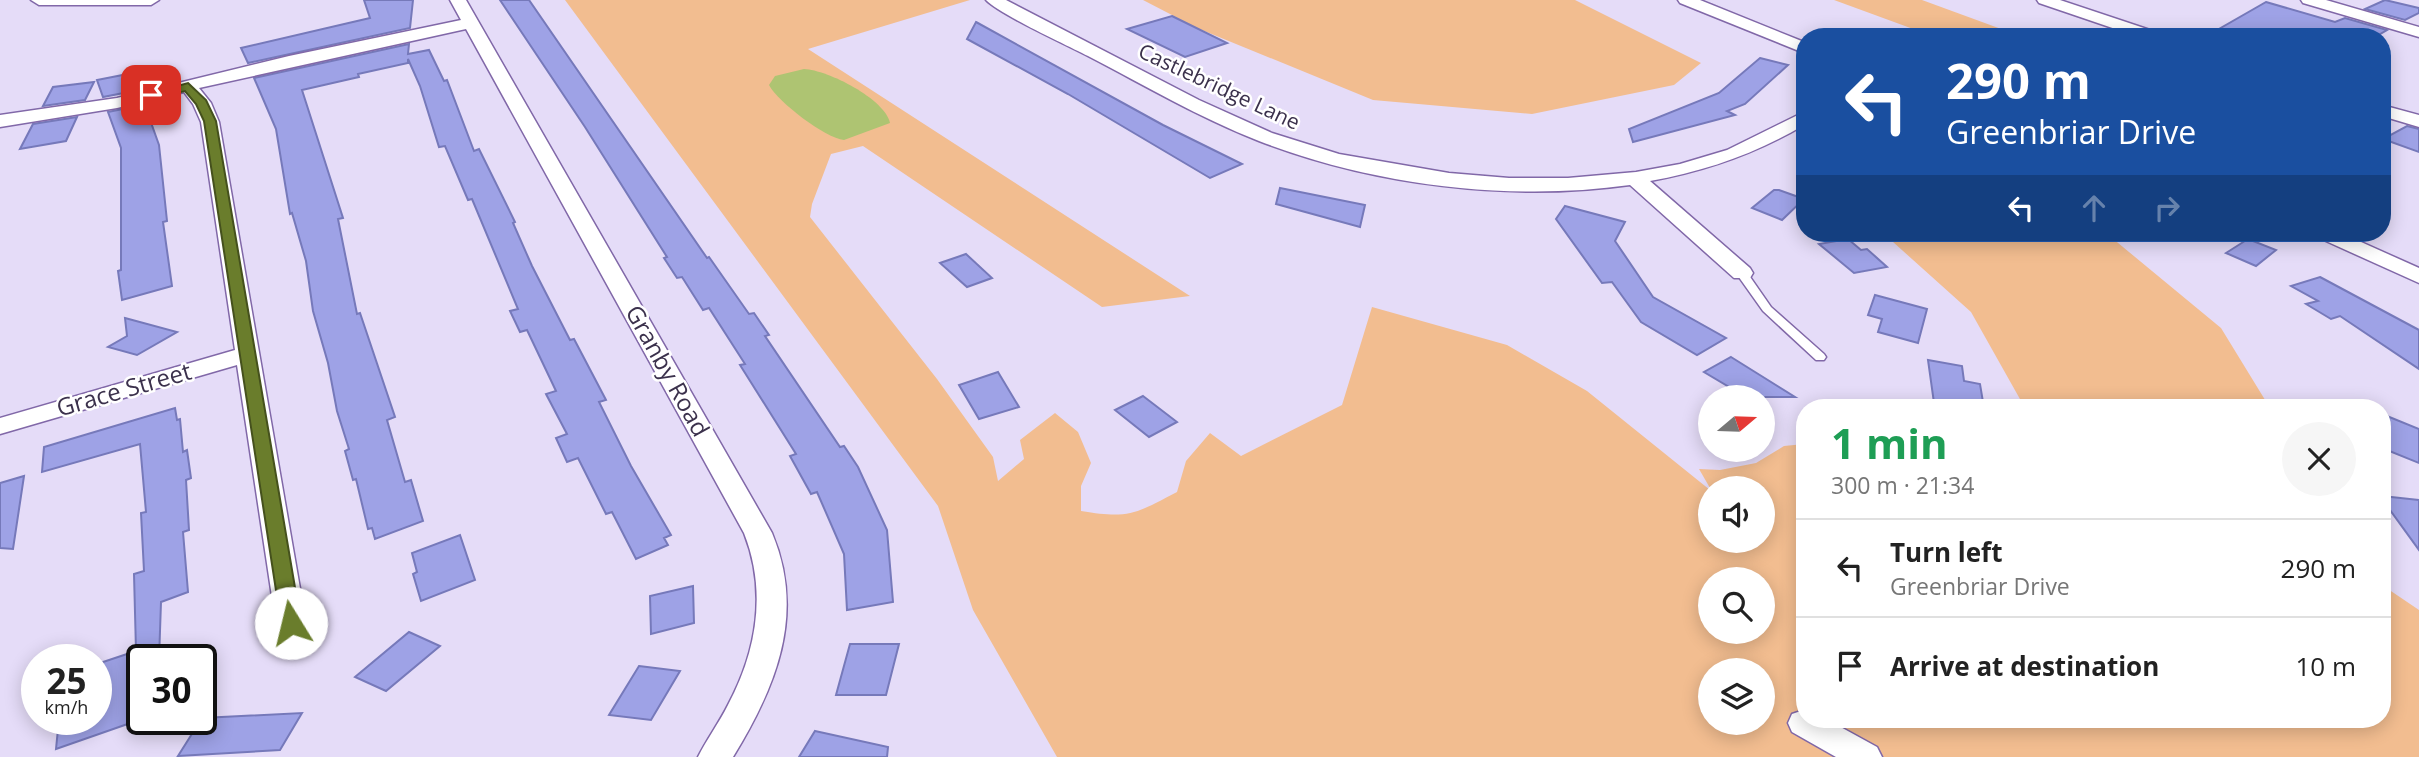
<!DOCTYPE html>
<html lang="en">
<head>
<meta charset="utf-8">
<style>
	:root { --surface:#fff; --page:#f6f6f6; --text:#222; --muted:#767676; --line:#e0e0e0 }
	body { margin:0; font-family:"Open Sans",sans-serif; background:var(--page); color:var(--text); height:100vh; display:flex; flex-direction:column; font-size:26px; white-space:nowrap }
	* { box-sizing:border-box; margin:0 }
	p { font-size:23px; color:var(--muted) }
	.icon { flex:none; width:38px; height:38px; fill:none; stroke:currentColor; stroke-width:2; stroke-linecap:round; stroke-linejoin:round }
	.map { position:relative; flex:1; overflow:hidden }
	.side { position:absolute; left:1796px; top:399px; width:595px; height:329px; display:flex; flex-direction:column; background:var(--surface); border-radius:28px; box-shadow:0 4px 18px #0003 }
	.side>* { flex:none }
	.guide { position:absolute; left:1796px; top:28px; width:595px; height:214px; border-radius:28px; box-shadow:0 4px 18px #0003; background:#1a4fa0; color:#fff; overflow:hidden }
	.needle { width:46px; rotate:71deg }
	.fabs { position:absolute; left:1698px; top:385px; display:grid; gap:14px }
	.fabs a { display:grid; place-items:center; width:77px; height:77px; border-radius:50%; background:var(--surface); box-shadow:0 4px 18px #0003; font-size:35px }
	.speed { position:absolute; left:21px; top:644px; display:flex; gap:14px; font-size:35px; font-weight:700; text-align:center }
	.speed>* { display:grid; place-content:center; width:91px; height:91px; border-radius:50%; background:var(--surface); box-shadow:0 4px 18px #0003; line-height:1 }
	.speed small { font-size:18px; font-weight:400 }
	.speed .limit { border:4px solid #111; border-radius:10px; background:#fff; color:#111 }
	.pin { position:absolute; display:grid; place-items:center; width:60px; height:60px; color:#fff; margin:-30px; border-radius:14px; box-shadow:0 4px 10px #0006 }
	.me { position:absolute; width:77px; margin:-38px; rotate:351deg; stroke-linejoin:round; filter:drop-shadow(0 0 5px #0008) }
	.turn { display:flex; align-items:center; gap:24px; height:147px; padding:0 35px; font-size:32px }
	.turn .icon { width:91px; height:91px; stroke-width:2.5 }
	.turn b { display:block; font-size:49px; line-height:60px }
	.lanes { display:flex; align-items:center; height:66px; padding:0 35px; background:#0003; justify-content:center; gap:35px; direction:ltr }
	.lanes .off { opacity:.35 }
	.round { display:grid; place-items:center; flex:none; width:74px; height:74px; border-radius:37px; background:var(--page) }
	.summary { display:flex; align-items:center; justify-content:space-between; height:119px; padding:0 35px }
	h1 { font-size:42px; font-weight:700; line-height:52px; color:#1e9e55 }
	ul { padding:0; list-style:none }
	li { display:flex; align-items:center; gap:21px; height:98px; padding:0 35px; border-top:2px solid var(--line) }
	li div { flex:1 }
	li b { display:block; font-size:26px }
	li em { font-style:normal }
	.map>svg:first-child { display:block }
</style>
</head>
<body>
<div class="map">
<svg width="2419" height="757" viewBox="0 0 2419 757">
	<rect width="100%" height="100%" fill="#e5dcf8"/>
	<!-- green -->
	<g fill="#f2bd90" fill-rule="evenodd">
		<path d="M565,0H970L808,49L1190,296L1102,307L863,146L831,154L812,204L810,217L937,379L993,457L998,481L1024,459L1020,440L1055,413L1078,432L1091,463L1081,486V511C1129,519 1135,514 1177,492L1186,461L1210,433L1241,456L1342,405L1372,307L1507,345L1587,391L1710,490V541H1762V488H1710L1699,469L1720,470L1756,463L1784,446L1804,444V719H2382V585L2419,610V757H1057L973,610L938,506ZM1710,579H1762V632H1710ZM1710,670H1762V723H1710Z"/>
		<path d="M1143,0H1575L1701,63L1674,85L1532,114L1373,100L1197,28Z"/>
		<path d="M1834,0H1922L2023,37H1935Z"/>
		<path d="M1883,233H2106L2221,328L2270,408H2025L1971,312Z"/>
	</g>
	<!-- water -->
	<path fill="#aec472" d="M804,69C828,70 885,99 890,123L844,140C825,138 778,102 769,85L775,76Z"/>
	<!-- building -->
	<g fill="#9ea2e6" stroke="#7679ba" stroke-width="2">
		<path d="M364,0H413L410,28L248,63L241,48L370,18Z"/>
		<path d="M500,0H529L707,258L709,257L749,314L754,313L769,335L765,336L840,447L844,446L858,467L887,530L893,602L847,610L844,554L817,492L811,494L790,456L796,454L740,365L745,364L709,308L703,310L682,277L677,278L664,258L667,257L585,127Z"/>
		<path d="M2385,0L2419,8V13L2405,20L2365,9Z"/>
		<path d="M2266,2L2335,22L2345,18L2387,30L2375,37H2205Z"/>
		<path d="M1172,16L1227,43L1185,57L1127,29Z"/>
		<path d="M976,22L1163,125L1242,164L1210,178L1068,94L967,39Z"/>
		<path d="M409,44L408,54L429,50L444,81L447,80L474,151L479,149L515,222L513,223L532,266L570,340L574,339L606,400L599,402L631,466L671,535L664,538L668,545L636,559L612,512L606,514L578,458L567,462L556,438L567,434L546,394L556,391L527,330L520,332L510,311L518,309L472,199L468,200L445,146L439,147L420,86L408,59V63L358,74L359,77L302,90L343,218L338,219L357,314L360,313L395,417L387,420L405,482L411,480L423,521L375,539L372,528L368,529L356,479L353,480L345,451L349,449L337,411L328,363L313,311L306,261L292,213L290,214L276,129L254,78Z"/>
		<path d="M1760,58L1788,65L1745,104L1727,111L1735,115L1633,142L1629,129L1719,93Z"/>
		<path d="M133,73L139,90L103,97L97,80Z"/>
		<path d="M94,82L85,100L43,106L53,87Z"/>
		<path d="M142,105V119L149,117L159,145L167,221L163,222L172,286L122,300L118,271L121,270V148L108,112Z"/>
		<path d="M77,117L66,141L20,149L33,124Z"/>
		<path d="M2407,126L2419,129V152L2383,139Z"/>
		<path d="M1280,188L1365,205L1360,227L1276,204Z"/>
		<path d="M1774,190H1779L1804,199L1782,220L1752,208Z"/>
		<path d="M1565,206L1625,222L1615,241L1653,297L1726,338L1697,355L1641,322L1612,282L1602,283L1556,219Z"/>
		<path d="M1848,239L1861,250L1867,249L1887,267L1854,273L1819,244Z"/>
		<path d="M2248,239L2276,250L2256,266L2226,253Z"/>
		<path d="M966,254L992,278L967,287L940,263Z"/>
		<path d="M2320,277L2419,330V369L2340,316L2331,319L2306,304L2318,301L2291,286Z"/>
		<path d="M1875,295L1927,309L1918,343L1878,332L1882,319L1868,315Z"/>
		<path d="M125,318L177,332L137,355L108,347L127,336Z"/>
		<path d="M1731,357L1795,397H1746L1704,372Z"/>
		<path d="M1928,360L1962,366L1964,381L1980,384L1984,408H1959L1934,403Z"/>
		<path d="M998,372L1019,407L979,419L959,385Z"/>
		<path d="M1143,396L1177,422L1149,437L1115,410Z"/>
		<path d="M175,408L177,420L180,419L183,452L187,450L191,478L186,480L189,530L183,532L188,592L161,602L159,660H142V719L56,749L59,719H96V692L101,691L103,662L136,651L134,574L144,571L141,513L146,512L140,444L42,472L44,447Z"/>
		<path d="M2382,414L2419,429V463L2382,448Z"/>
		<path d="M24,476L13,549L0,548V483Z"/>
		<path d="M2382,496L2419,500V550L2382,499Z"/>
		<path d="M460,535L475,580L421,601L413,574L417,572L412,553Z"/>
		<path d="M693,586L694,623L651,634L650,596Z"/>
		<path d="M409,632L440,646L386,691L355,677Z"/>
		<path d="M850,644H899L886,695H836Z"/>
		<path d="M639,666L680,671L651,720L609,715Z"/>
		<path d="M302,713L280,750L178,756L202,718Z"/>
		<path d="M815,731L888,747L887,757H799Z"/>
	</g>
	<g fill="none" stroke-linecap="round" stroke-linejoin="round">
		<!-- lane casing -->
		<g stroke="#8168a8" stroke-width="3">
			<path id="lane" d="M1742,270L1746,271L1771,307L1824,354L1826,357L1824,360H1816L1763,311L1736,273Z"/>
		</g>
		<!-- street casing -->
		<g stroke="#8168a8" stroke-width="3">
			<g id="street">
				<path d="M31,0H159L151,5H39Z"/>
				<path d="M450,0H466L772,533C806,614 776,687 733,757H698C707,739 719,723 728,705C757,651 767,591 744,533L466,29L199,88L211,103L219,122L306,623L302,631L291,635L280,631L276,623L237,365L0,434V418L235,350L201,122L193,104L184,92L117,108L0,127V115L117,98L289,56L461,20Z"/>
				<path d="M986,0H1006L1199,100L1272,133L1339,154L1449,173L1509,178H1568L1636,172L1680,164L1727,150L1804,112V125C1755,154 1706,171 1650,181L1750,268L1753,273L1750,278H1734L1630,185C1509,202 1373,185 1259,141C1200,118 1144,85 1088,56C1067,45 999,14 986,0Z"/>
				<path d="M1678,0H1700L1804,42V53L1680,3Z"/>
				<path d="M2037,0H2060L2162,34L2164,37H2139L2039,3Z"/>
				<path d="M2301,0H2326L2419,27V37L2303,3Z"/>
				<path d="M2382,105L2419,115V127L2382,116Z"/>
				<path d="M2313,233H2341L2419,268V283L2317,237Z"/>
				<path d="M1804,710V719H1826L1877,747L1882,757H1836L1792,732L1788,723L1792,714Z"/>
			</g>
		</g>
		<!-- lane -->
		<use href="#lane" fill="#fff" fill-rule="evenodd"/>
		<!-- street -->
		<use href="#street" fill="#fff" fill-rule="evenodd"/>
	</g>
	<!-- route -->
	<path fill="#6a7d2c" stroke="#45511d" stroke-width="2" d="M188,83L206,100L216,121L301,623L298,628L291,630L284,628L281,623L204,121L196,104L185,91L151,99L145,95Z"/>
	<g text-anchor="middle" stroke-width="5" stroke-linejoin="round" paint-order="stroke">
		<!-- far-street labels -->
		<g font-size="21" fill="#3b314c" stroke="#fff">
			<text transform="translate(1219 87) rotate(25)" y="7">Castlebridge Lane</text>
		</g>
		<!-- street labels -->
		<g font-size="24" fill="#3b314c" stroke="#fff">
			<text transform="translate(667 371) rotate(61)" y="8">Granby Road</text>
			<text transform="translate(124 390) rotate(-16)" y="8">Grace Street</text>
		</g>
	</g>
</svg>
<div class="fabs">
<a><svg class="needle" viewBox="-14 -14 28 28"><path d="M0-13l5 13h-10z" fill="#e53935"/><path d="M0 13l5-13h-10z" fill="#767676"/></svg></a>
<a><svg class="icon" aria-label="sound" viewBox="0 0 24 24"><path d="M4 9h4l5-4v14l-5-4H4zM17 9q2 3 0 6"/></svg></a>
<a><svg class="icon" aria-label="search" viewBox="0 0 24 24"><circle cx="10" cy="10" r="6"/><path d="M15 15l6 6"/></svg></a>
<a><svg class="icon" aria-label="layers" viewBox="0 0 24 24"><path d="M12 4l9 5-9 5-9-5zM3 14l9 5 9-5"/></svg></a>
</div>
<div class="speed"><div>25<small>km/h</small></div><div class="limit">30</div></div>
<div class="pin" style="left:151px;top:95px;background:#d93025"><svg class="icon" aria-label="arrive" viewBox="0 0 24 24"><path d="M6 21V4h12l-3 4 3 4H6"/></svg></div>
<svg class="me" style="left:291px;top:623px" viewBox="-20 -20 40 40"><circle r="19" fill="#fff"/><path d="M0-13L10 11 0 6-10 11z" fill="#6a7d2c"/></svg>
<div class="guide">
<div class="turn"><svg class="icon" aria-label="left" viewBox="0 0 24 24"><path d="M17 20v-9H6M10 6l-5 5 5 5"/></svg><div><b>290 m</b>Greenbriar Drive</div></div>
<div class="lanes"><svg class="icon" aria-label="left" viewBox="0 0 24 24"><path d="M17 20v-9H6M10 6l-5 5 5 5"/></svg><svg class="icon off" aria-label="ahead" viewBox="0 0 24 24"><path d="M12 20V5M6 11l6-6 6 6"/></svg><svg class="icon off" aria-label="right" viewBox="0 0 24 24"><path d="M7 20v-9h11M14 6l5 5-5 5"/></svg></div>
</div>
<section class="side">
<div class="summary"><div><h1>1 min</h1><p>300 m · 21:34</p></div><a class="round"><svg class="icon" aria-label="close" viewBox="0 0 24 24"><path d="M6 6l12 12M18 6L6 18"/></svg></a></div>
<ul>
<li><svg class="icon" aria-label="left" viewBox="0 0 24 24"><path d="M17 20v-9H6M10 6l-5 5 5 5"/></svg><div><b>Turn left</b><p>Greenbriar Drive</p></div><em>290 m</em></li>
<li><svg class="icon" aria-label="arrive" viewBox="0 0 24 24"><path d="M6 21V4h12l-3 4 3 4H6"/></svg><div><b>Arrive at destination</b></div><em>10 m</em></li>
</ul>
</section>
</div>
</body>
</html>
